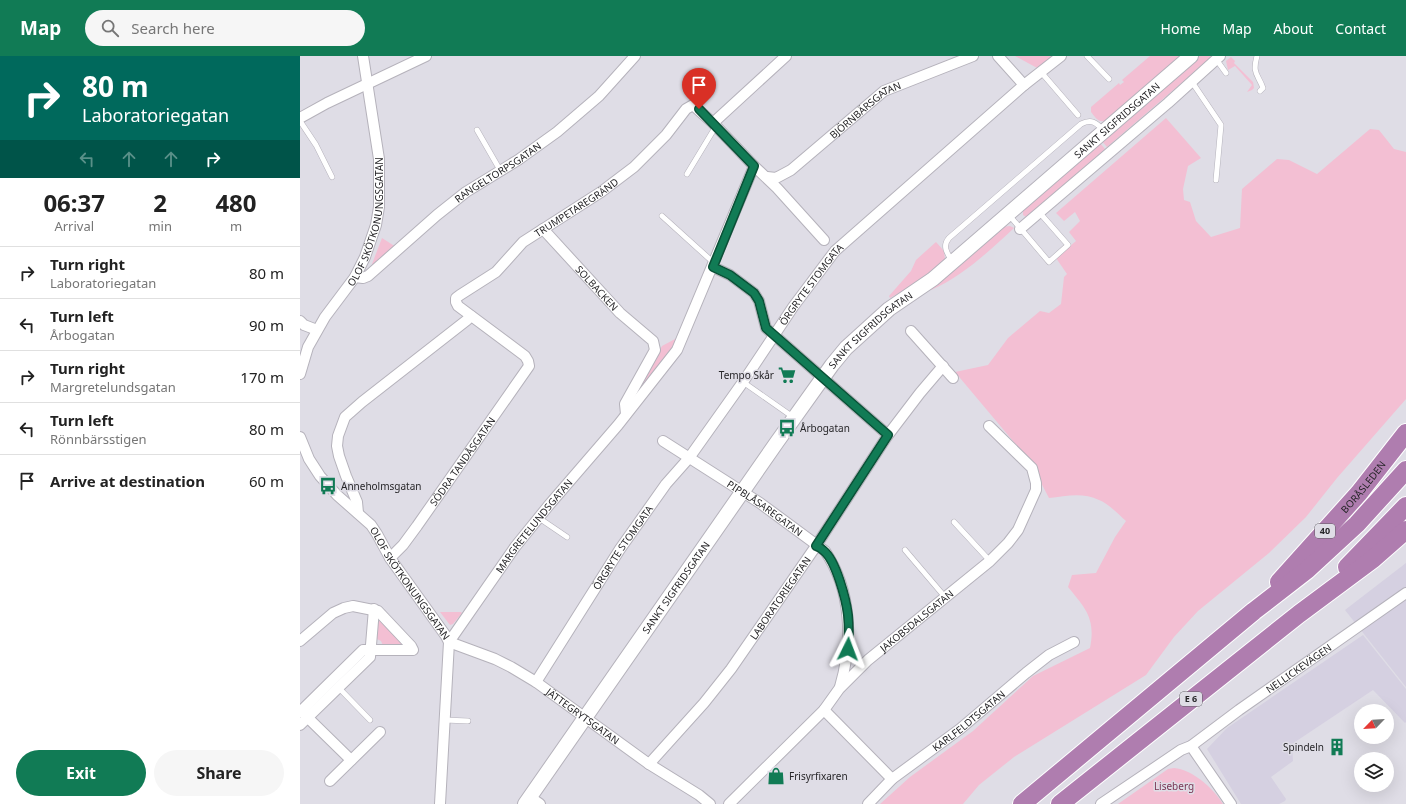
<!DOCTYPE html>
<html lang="en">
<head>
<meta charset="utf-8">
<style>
	:root { --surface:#fff; --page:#f6f6f6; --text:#222; --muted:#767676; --line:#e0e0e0; --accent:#117b55 }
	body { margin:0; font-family:"Noto Sans",sans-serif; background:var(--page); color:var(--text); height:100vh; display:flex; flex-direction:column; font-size:15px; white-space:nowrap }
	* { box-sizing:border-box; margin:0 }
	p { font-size:13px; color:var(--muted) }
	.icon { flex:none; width:22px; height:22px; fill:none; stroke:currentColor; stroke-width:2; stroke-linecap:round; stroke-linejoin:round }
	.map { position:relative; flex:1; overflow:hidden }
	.side { display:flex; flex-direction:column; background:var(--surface); width:300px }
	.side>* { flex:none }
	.banner { background:#00695c; color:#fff; overflow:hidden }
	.needle { width:26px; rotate:245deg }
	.fabs { position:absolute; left:1054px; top:648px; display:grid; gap:8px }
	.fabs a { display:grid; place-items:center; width:40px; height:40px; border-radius:50%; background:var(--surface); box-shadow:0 4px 16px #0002; font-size:20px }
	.pin { position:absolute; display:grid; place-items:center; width:34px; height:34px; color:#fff; margin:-41px -17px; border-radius:50% 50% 50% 0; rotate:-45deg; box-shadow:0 0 4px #0007 }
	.pin .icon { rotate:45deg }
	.me { position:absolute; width:44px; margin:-22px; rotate:3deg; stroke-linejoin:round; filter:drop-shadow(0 0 3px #0008) }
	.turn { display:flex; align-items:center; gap:14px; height:84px; padding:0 16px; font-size:18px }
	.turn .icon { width:52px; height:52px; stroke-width:2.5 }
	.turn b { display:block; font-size:28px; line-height:34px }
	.lanes { display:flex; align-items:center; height:38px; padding:0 16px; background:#0003; justify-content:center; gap:20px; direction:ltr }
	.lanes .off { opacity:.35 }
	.eta { display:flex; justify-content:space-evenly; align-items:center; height:68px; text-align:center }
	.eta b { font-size:24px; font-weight:700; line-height:28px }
	.button { display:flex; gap:8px; margin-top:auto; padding:8px 16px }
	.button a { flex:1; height:46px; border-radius:24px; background:var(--accent); color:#fff; font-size:16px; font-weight:700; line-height:46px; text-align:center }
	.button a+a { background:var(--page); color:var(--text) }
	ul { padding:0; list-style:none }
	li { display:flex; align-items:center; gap:12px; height:52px; padding:0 16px; border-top:1px solid var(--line) }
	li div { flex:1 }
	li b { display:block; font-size:15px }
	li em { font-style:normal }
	header { display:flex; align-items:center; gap:24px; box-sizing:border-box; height:56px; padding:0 20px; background:var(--accent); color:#fff }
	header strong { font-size:19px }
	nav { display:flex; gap:22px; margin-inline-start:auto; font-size:14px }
	.search { width:280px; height:36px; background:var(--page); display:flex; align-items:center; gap:10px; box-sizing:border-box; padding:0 14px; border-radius:22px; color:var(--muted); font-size:15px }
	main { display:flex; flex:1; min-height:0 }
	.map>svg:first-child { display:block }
</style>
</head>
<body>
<header>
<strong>Map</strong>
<div class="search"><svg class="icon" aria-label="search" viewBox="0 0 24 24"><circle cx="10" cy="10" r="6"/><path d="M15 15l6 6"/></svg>Search here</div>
<nav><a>Home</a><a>Map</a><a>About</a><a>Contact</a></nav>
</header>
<main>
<section class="side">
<div class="banner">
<div class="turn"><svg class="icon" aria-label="right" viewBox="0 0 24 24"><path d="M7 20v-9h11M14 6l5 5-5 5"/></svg><div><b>80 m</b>Laboratoriegatan</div></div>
<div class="lanes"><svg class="icon off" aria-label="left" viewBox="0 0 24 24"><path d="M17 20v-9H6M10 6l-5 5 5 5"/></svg><svg class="icon off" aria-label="ahead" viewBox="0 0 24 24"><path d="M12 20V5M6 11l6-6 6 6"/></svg><svg class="icon off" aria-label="ahead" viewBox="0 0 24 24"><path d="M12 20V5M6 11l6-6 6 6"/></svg><svg class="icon" aria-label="right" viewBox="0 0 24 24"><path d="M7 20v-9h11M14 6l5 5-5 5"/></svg></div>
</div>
<div class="eta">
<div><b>06:37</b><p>Arrival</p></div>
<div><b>2</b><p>min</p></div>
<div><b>480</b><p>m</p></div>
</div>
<ul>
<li><svg class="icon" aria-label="right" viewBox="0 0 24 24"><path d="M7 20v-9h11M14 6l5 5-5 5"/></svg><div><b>Turn right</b><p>Laboratoriegatan</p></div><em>80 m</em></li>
<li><svg class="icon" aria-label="left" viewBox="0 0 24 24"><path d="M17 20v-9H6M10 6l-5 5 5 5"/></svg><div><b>Turn left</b><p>Årbogatan</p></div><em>90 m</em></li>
<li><svg class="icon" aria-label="right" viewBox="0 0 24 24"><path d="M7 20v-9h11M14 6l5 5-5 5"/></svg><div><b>Turn right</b><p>Margretelundsgatan</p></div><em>170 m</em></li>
<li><svg class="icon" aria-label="left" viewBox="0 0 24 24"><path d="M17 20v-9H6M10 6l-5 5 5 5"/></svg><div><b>Turn left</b><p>Rönnbärsstigen</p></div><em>80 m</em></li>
<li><svg class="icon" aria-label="arrive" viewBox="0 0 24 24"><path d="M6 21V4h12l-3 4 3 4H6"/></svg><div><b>Arrive at destination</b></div><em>60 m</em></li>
</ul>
<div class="button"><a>Exit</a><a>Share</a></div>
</section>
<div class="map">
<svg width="1106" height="748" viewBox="0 0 1106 748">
	<rect width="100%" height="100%" fill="#dfdde6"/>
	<!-- built -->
	<g fill="#d5d0e1">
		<path d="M1106,507V631L1045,554Z"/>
		<path d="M1063,579L1106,633V666L1105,667L1073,634L992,688L993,705L971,721L986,743L985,745L979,748H941L907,693L927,672Z"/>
	</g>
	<!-- green -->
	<g fill="#f3bfd3">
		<path d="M715,0H753L739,13Z"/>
		<path d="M850,0H882L807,64C799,68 796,62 791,56V51L819,27L820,29L824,26L822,24Z"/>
		<path d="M898,0H913L807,91L801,84Z"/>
		<path d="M931,1L935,5L934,7L953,26L954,32L952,34L947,36L952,29L935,10L928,14L926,5Z"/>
		<path d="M866,62L901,102L888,110L883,133L884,144L890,146L896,165L911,181L940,172L942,133L977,103L989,104L1017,118L1070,73L1079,74L1094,93L1106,96V343L1037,422L1006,461L969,497L898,555L874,581L846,619L714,701L679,729L663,748H580L610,721L673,675L733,620L790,592C796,562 785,552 768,531L772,519L796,517L815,481L826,465C818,458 809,448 799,444C783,436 766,440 749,442L729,404L655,316L688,309L708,282L740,255L749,257L761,248L764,221L767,218L756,202L776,185L769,176L780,165L775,156L764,165L756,157Z"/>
		<path d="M799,86L805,93L804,94L729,160L726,161L723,159V154Z"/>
		<path d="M710,170L714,172C688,196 663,220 631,234L629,233L702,171Z"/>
		<path d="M82,182L96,191L74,210L72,208Z"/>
		<path d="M636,186L644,195L645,203L619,226L590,242L589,240L611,215L616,204Z"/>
		<path d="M377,282L371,296L329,348L362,290Z"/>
		<path d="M140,556H161L162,557L153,568L150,569Z"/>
		<path d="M78,560L106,589L84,592L81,585L75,582Z"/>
		<path d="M874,712C892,713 914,733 923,748H818L868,713Z"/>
	</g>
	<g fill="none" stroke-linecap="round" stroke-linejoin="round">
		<!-- lane casing -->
		<g stroke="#b5b2bb" stroke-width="6">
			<g id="lane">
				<path d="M787,0L809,23"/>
				<path d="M957,0C952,18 958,18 963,32L960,35"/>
				<path d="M916,3L926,17"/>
				<path d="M741,16L778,59"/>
				<path d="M892,26L921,69L916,124"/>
				<path d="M0,65L16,89L32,121"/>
				<path d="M177,74L200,114"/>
				<path d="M387,118L416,70"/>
				<path d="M709,159L749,206L768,189L739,156"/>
				<path d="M362,160L414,207"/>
				<path d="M652,205C647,197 642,190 649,182L781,68C791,63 796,66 803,74"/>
				<path d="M443,326L493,361"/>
				<path d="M239,462L267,481"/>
				<path d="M654,466L690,505"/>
				<path d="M605,494L645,541"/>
				<path d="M39,632L70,664"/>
				<path d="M145,664L168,665"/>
			</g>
		</g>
		<!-- street casing -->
		<g stroke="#b5b2bb" stroke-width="12">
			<g id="street">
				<path d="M698,0L724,29"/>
				<path d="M0,62L27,47L126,0"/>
				<path d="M413,67L486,0"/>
				<path id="s1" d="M467,121L476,122L491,114L584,35L673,0"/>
				<path id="s2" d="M243,173L320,257L353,285L355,294L325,348L326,358"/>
				<path d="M720,173L868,47L920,0"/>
				<path d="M413,211L430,219L454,237L459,245L466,272L588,379"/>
				<path id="s3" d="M55,221L63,222L68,220L137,159L166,136L218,104L257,76L299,40L335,0"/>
				<path d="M0,265L4,269L17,274"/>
				<path d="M611,275L653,322"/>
				<path id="s4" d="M0,318L8,291L25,261L55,221L65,201L76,169L79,151V103L63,0"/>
				<path id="s5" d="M0,381L9,403L20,420L37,439L71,469L77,478L90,502L146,580L149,586L140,748"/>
				<path id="s6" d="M363,385L460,447L525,495C552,535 553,586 540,631"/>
				<path d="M58,457L57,446L46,420L39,400L37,390L38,380L45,361L62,346L167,264L171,260"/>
				<path id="s7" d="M90,502L103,489L117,470L229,310L228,305L225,300L158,250L156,246V242L160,239L196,216L223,186L301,136L334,111L366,79L386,53L393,49L413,67L454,110L477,132L524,184"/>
				<path d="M0,585L33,557L44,552L53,550L78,555L111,590L113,594H63L0,656"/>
				<path id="s8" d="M149,586L215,491L249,449L318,369L377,294L454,110"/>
				<path id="s9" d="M149,586L195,603L211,611L236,626L349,708L399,739L410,748"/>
				<path id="s10" d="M236,626L320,493L366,428L389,402L443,326L493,251L535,195L724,29L761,0"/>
				<path d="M524,654L592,723"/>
				<path d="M4,658L51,704"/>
				<path d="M0,669L70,601L74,553"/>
				<path d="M891,690L931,748"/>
				<path id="s11" d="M349,708L404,647L431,613L516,490L588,379L620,337L643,310"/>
				<path d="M30,725L80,676"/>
				<path d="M230,741L240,748"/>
				<path id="s12" d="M429,748L524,654L539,633L568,604L690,505L708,487L718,474L736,434V427L732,412L689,370"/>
				<path id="s13" d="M568,748L592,723L660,673L726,617L749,599L774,586"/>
				<path id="s14" d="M801,748L881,694L891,690L939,654L1106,537"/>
			</g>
		</g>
		<!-- secondary casing -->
		<g stroke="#b5b2bb" stroke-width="16">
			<g id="secondary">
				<path id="s15" d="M225,748L477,386L532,309L546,292L589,253L633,223L891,0"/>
			</g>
		</g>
		<!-- highway casing -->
		<g stroke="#fff" stroke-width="20">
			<g id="highway">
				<path d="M1047,511L1106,450"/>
				<path id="s16" d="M979,526L1059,437L1106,377"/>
				<path d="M722,748L954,555L1007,514L1057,468L1106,414"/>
				<path d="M760,748L999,558L1073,503L1106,474"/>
			</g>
		</g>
		<!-- lane -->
		<use href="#lane" stroke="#fff" stroke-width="5"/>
		<!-- street -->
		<use href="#street" stroke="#fff" stroke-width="10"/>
		<!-- secondary -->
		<use href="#secondary" stroke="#fff" stroke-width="14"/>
		<!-- highway -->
		<use href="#highway" stroke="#af7daf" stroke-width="18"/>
	</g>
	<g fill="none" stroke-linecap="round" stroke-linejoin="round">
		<!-- route casing -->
		<g stroke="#0b5037" stroke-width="10">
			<path id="route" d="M399,53L454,110L413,211L430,219L454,237L459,245L466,272L588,379L516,490C519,491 522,493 524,495C536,505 546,543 548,559C549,570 549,582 548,593"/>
		</g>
		<!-- route -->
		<use href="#route" stroke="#117b55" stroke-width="7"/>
	</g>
	<!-- icons -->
	<defs>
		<g id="supermarket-bare" transform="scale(1.38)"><path d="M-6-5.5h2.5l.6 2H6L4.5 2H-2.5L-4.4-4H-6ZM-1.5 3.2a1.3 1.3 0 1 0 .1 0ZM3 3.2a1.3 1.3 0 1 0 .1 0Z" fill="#117b55" stroke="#dfdde6" stroke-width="2.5" paint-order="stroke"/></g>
		<g id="bus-bare" transform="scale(1.38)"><path d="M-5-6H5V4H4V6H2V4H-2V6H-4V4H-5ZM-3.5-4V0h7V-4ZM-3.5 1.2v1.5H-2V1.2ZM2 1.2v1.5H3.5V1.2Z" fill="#117b55" stroke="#dfdde6" stroke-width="2.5" paint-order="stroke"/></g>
		<g id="building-bare" transform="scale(1.38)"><path d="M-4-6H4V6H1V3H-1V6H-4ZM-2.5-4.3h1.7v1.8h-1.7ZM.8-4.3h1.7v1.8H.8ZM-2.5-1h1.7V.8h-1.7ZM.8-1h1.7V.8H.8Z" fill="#117b55" stroke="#dfdde6" stroke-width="2.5" paint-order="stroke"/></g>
		<g id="shop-bare" transform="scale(1.38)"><path d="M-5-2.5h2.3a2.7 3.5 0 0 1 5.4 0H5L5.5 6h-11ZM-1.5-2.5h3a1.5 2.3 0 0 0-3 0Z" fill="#117b55" stroke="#dfdde6" stroke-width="2.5" paint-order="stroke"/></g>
	</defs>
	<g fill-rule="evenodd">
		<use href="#supermarket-bare" x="487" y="319"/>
		<use href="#bus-bare" x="487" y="372"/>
		<use href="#bus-bare" x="28" y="430"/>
		<use href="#building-bare" x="1037" y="691"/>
		<use href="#shop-bare" x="476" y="720"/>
	</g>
	<g text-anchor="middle" stroke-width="3" stroke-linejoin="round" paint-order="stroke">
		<!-- shield labels -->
		<g fill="#dfdde6" stroke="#5e5d62" stroke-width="1">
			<rect x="1015" y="468" width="20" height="14" rx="3"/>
			<rect x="880" y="636" width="22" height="14" rx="3"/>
		</g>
		<g font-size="9" font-weight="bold" fill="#272629">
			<text x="1025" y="478">40</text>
			<text x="891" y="646">E 6</text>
		</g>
		<!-- street labels -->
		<g font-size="10" fill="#272629" stroke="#dfdde6">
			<text dy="4" stroke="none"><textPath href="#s1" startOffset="122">BJÖRNBÄRSGATAN</textPath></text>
			<text dy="4" stroke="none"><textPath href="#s15" startOffset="912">SANKT SIGFRIDSGATAN</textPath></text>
			<text dy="4" stroke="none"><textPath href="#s3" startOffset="180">RANGELTORPSGATAN</textPath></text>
			<text dy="4" stroke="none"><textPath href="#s7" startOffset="492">TRUMPETAREGRÄND</textPath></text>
			<text dy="4" stroke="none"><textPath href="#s4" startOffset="170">OLOF SKÖTKONUNGSGATAN</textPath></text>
			<text dy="4" stroke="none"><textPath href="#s10" startOffset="484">ÖRGRYTE STOMGATA</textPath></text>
			<text dy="4" stroke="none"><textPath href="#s2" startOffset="80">SOLBACKEN</textPath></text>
			<text dy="4" stroke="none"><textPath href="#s15" startOffset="588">SANKT SIGFRIDSGATAN</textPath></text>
			<text dy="4" stroke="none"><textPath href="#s7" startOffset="121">SÖDRA TANDÅSGATAN</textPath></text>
			<text dy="4" stroke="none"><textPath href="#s16" startOffset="127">BORÅSLEDEN</textPath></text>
			<text dy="4" stroke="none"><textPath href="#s6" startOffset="122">PIPBLÅSAREGATAN</textPath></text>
			<text dy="4" stroke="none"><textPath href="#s8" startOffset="144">MARGRETELUNDSGATAN</textPath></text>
			<text dy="4" stroke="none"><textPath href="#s10" startOffset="160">ÖRGRYTE STOMGATA</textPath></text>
			<text dy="4" stroke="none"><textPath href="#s5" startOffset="185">OLOF SKÖTKONUNGSGATAN</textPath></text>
			<text dy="4" stroke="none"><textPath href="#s15" startOffset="264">SANKT SIGFRIDSGATAN</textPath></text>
			<text dy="4" stroke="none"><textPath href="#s11" startOffset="212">LABORATORIEGATAN</textPath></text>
			<text dy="4" stroke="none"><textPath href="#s12" startOffset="263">JAKOBSDALSGATAN</textPath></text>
			<text dy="4" stroke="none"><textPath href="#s14" startOffset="240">NELLICKEVÄGEN</textPath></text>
			<text dy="4" stroke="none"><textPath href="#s9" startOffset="154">JÄTTEGRYTSGATAN</textPath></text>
			<text dy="4" stroke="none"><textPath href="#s13" startOffset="131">KARLFELDTSGATAN</textPath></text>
		</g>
		<!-- poi labels -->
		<g font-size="10" fill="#272629" stroke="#dfdde6" text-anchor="start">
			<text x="474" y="323" text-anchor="end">Tempo Skår</text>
			<text x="500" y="376">Årbogatan</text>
			<text x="41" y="434">Anneholmsgatan</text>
			<text x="1024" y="695" text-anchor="end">Spindeln</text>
			<text x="489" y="724">Frisyrfixaren</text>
		</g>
		<!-- park labels -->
		<g font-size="10" fill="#793554" stroke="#dfdde6">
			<text x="874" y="734">Liseberg</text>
		</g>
	</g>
</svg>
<div class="fabs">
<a><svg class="needle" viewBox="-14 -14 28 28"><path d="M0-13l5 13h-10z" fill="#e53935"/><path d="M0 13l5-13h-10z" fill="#767676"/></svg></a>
<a><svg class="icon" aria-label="layers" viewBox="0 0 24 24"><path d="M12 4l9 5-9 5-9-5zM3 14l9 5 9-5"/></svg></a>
</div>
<div class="pin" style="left:399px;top:53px;background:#d93025"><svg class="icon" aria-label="arrive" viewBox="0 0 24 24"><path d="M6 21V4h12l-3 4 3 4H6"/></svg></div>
<svg class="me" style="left:548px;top:593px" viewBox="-20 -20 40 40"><path d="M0-17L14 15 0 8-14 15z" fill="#117b55" stroke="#fff" stroke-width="4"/></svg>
</div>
</main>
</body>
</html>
